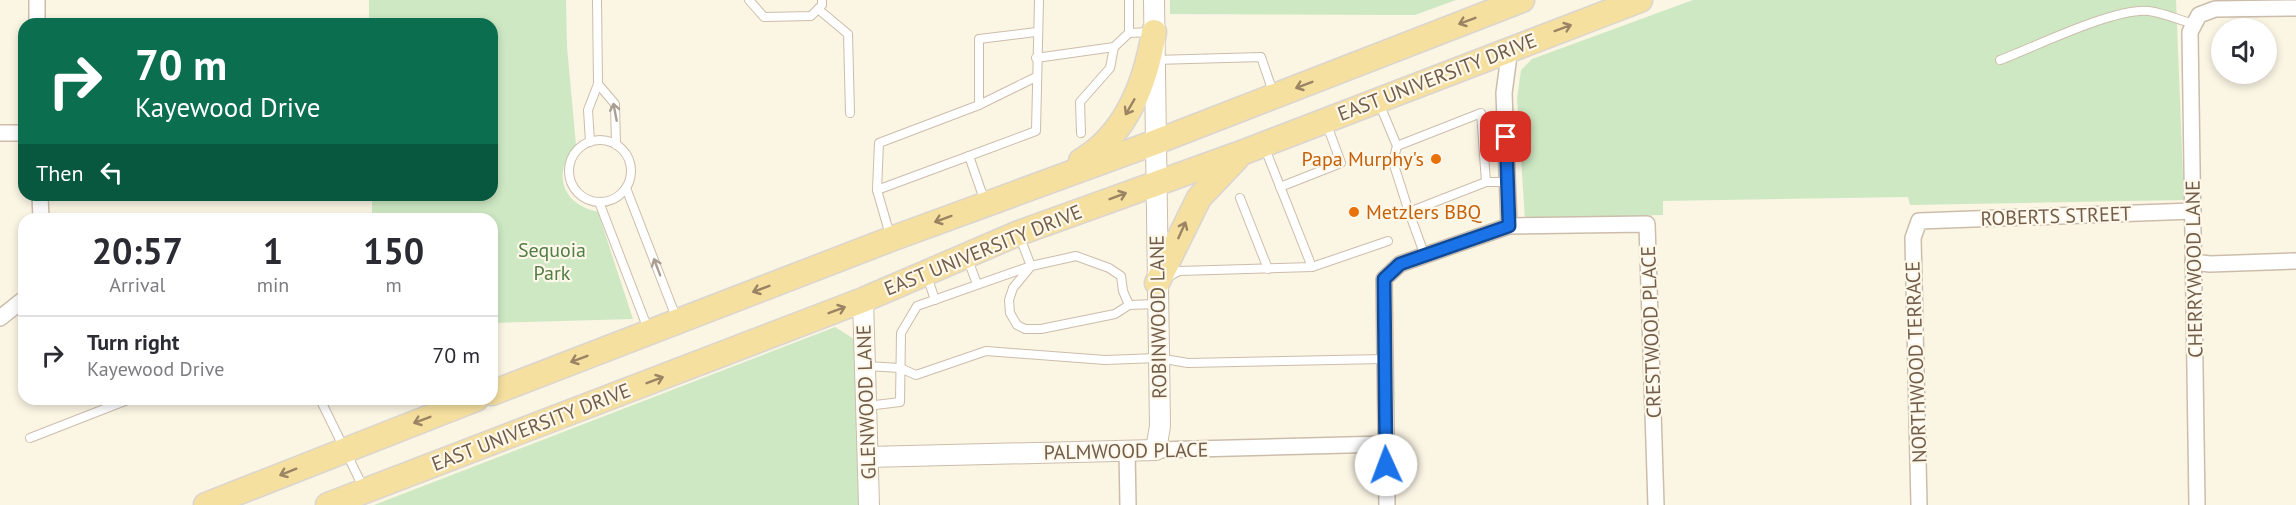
<!DOCTYPE html>
<html lang="en">
<head>
<meta charset="utf-8">
<style>
	:root { --surface:#fff; --page:#f2f2f3; --text:#2b2b33; --muted:#7c7c81; --line:#e1e1e2 }
	body { margin:0; font-family:"PT Sans",sans-serif; background:var(--page); color:var(--text); height:100vh; display:flex; flex-direction:column; font-size:22px; white-space:nowrap }
	* { box-sizing:border-box; margin:0 }
	p { font-size:20px; color:var(--muted) }
	.icon { flex:none; width:33px; height:33px; fill:none; stroke:currentColor; stroke-width:2; stroke-linecap:round; stroke-linejoin:round }
	.map { position:relative; flex:1; overflow:hidden }
	.side { position:absolute; left:18px; top:213px; width:480px; height:192px; display:flex; flex-direction:column; background:var(--surface); border-radius:18px; box-shadow:0 3px 9px #0003 }
	.side>* { flex:none }
	.top-card { position:absolute; left:18px; top:18px; width:480px; height:183px; border-radius:18px; box-shadow:0 3px 9px #0003; background:#0b6e4f; color:#fff; overflow:hidden }
	.controls { position:absolute; left:2211px; top:18px; display:grid; gap:12px }
	.controls a { display:grid; place-items:center; width:66px; height:66px; border-radius:50%; background:var(--surface); box-shadow:0 3px 9px #0003; font-size:30px }
	.pin { position:absolute; display:grid; place-items:center; width:51px; height:51px; color:#fff; margin:-26px; border-radius:12px; box-shadow:0 3px 9px #0006 }
	.me { position:absolute; width:66px; margin:-33px; rotate:358deg; stroke-linejoin:round; filter:drop-shadow(0 0 4px #0008) }
	.turn { display:flex; align-items:center; gap:21px; height:126px; padding:0 18px; font-size:27px }
	.turn .icon { width:78px; height:78px; stroke-width:2.5 }
	.turn b { display:block; font-size:42px; line-height:51px }
	.then { display:flex; align-items:center; height:57px; padding:0 18px; background:#0003; gap:12px; font-size:22px }
	.eta { display:flex; justify-content:space-evenly; align-items:center; height:102px; text-align:center }
	.eta b { font-size:36px; font-weight:600; line-height:42px }
	ul { padding:0; list-style:none }
	li { display:flex; align-items:center; gap:18px; height:78px; padding:0 18px; border-top:2px solid var(--line) }
	li div { flex:1 }
	li b { display:block; font-size:22px }
	li em { font-style:normal }
	.map>svg:first-child { display:block }
</style>
</head>
<body>
<div class="map">
<svg width="2296" height="505" viewBox="0 0 2296 505">
	<rect width="100%" height="100%" fill="#fbf5e4"/>
	<!-- green -->
	<g fill="#cee8c3">
		<path d="M369,0H566L567,47L576,145C552,173 561,204 598,212L633,319L492,323V219H372V195H492V24H369Z"/>
		<path d="M1170,0H1456L1415,15L1170,14Z"/>
		<path d="M1693,0H2176L2184,200L1910,205L1908,197L1663,201V215L1525,219L1517,99L1521,70L1532,59Z"/>
		<path d="M835,327L854,339L855,350L861,505H374Z"/>
	</g>
	<g fill="none" stroke-linecap="round" stroke-linejoin="round">
		<!-- service casing -->
		<g stroke="#ccbdab" stroke-width="10">
			<g id="service">
				<path d="M749,0L764,17L811,16L822,5V0"/>
				<path d="M1129,0V33"/>
				<path d="M818,9L848,34L850,113"/>
				<path d="M1114,47L1129,33L1150,32"/>
				<path d="M1036,58L1114,47L1110,68L1080,102L1081,133"/>
				<path d="M1155,60L1261,57L1273,92"/>
				<path d="M2000,60C2035,47 2115,7 2149,11C2164,13 2179,20 2194,24"/>
				<path d="M1036,77L979,105V39L1036,32"/>
				<path d="M598,84L615,104L616,145"/>
				<path d="M1379,103L1397,146L1481,113L1486,182L1409,212L1425,256"/>
				<circle cx="600" cy="171" r="31"/>
				<path d="M590,142L588,110L598,84L597,0"/>
				<path d="M1264,146L1312,267"/>
				<path d="M1397,146L1393,162L1409,212"/>
				<path d="M969,156L877,190L879,143L979,105"/>
				<path d="M1486,182H1507"/>
				<path d="M1280,187L1341,163L1327,125"/>
				<path d="M626,188L676,317"/>
				<path d="M877,190L890,235"/>
				<path d="M1240,198L1268,269"/>
				<path d="M599,202L648,329"/>
				<path d="M985,202L969,156L1036,131L1039,0"/>
				<path d="M967,257L977,284"/>
				<path d="M927,276L935,300"/>
				<path d="M1168,277L1179,271L1312,267L1388,241"/>
				<path d="M1129,305L1115,314L1041,329H1025L1017,325L1010,313L1009,300L1013,288L1031,266L1076,256L1109,268L1121,276L1123,291L1129,305L1157,304"/>
				<path d="M867,366L900,368L916,375L986,351L1105,360L1158,358L1188,363L1384,359"/>
				<path d="M320,399L364,489"/>
				<path d="M867,406L900,402L901,333L917,306L1031,266L1019,235"/>
				<path d="M30,438L130,399"/>
			</g>
		</g>
		<!-- minor casing -->
		<g stroke="#ccbdab" stroke-width="18">
			<g id="minor">
				<path d="M37,0V24"/>
				<path d="M0,133H24"/>
				<path d="M40,195L41,219"/>
				<path d="M1509,226L1504,93L1510,48"/>
				<path d="M2193,262L2210,264L2296,261"/>
				<path d="M0,318L24,299"/>
				<path d="M1156,450L1385,444"/>
				<path d="M1127,451L1128,505"/>
				<path d="M1387,505L1384,279L1400,264L1509,226L1647,224L1656,505"/>
				<path d="M1919,505L1913,238L1919,221L2193,211"/>
				<path d="M2197,505L2190,32L2199,15L2215,9L2296,8"/>
			</g>
		</g>
		<!-- tertiary casing -->
		<g stroke="#ccbdab" stroke-width="22">
			<g id="tertiary">
				<path d="M863,300L869,505"/>
				<path d="M868,457L1156,450L1160,426L1154,0"/>
			</g>
		</g>
		<!-- primary casing -->
		<g stroke="#dad5d0" stroke-width="27">
			<g id="primary">
				<path d="M1081,161C1127,134 1146,81 1154,32"/>
				<path d="M1157,283L1199,198L1237,158"/>
				<path d="M492,393L891,239L1156,142L1522,0"/>
				<path d="M206,505L476,399"/>
				<path d="M328,505L863,300L1019,233L1244,152L1640,0"/>
			</g>
		</g>
		<!-- service -->
		<use href="#service" stroke="#fff" stroke-width="8"/>
		<!-- minor -->
		<use href="#minor" stroke="#fff" stroke-width="15"/>
		<!-- tertiary -->
		<use href="#tertiary" stroke="#fff" stroke-width="20"/>
		<!-- primary -->
		<use href="#primary" stroke="#f6e0a0" stroke-width="24"/>
	</g>
	<!-- one-way arrows -->
	<defs><path id="oneway-shaft" d="M-6 0H5M1.5-3L5.5 0L1.5 3" fill="none" stroke-width="1.6" stroke-linecap="round" stroke-linejoin="round" transform="scale(1.5)"/></defs>
	<g stroke="#9a8464">
		<use href="#oneway-shaft" transform="translate(1467 21) rotate(159)"/>
		<use href="#oneway-shaft" transform="translate(1563 28) rotate(-20)"/>
		<use href="#oneway-shaft" transform="translate(1304 85) rotate(159)"/>
		<use href="#oneway-shaft" transform="translate(1130 107) rotate(120)"/>
		<use href="#oneway-shaft" transform="translate(1118 196) rotate(-21)"/>
		<use href="#oneway-shaft" transform="translate(943 219) rotate(160)"/>
		<use href="#oneway-shaft" transform="translate(1182 230) rotate(-66)"/>
		<use href="#oneway-shaft" transform="translate(761 289) rotate(159)"/>
		<use href="#oneway-shaft" transform="translate(837 310) rotate(-21)"/>
		<use href="#oneway-shaft" transform="translate(579 359) rotate(159)"/>
		<use href="#oneway-shaft" transform="translate(655 380) rotate(-21)"/>
		<use href="#oneway-shaft" transform="translate(422 420) rotate(159)"/>
		<use href="#oneway-shaft" transform="translate(288 472) rotate(158)"/>
	</g>
	<g stroke="#aa9e93">
		<use href="#oneway-shaft" transform="translate(615 112) rotate(-101)"/>
		<use href="#oneway-shaft" transform="translate(657 267) rotate(-111)"/>
	</g>
	<g fill="none" stroke-linecap="round" stroke-linejoin="round">
		<!-- route casing -->
		<g stroke="#114b97" stroke-width="15">
			<path id="route" d="M1386,465L1384,279L1400,264L1509,226L1506,137"/>
		</g>
		<!-- route -->
		<use href="#route" stroke="#1a73e8" stroke-width="10"/>
	</g>
	<!-- markers -->
	<g fill="#e8710a" stroke="#fef8ea" stroke-width="2">
		<circle cx="1436" cy="159" r="6"/>
		<circle cx="1354" cy="212" r="6"/>
	</g>
	<g text-anchor="middle" stroke-width="4.5" stroke-linejoin="round" paint-order="stroke">
		<!-- street labels -->
		<g font-size="20" fill="#725d4b" stroke="#fef8ea">
			<text transform="translate(1437 77) rotate(-21)" y="7">EAST UNIVERSITY DRIVE</text>
			<text transform="translate(2056 216) rotate(-2)" y="7">ROBERTS STREET</text>
			<text transform="translate(983 250) rotate(-22)" y="7">EAST UNIVERSITY DRIVE</text>
			<text transform="translate(2194 269) rotate(-91)" y="7">CHERRYWOOD LANE</text>
			<text transform="translate(1158 317) rotate(-91)" y="7">ROBINWOOD LANE</text>
			<text transform="translate(1651 332) rotate(-92)" y="7">CRESTWOOD PLACE</text>
			<text transform="translate(1916 362) rotate(-92)" y="7">NORTHWOOD TERRACE</text>
			<text transform="translate(866 402) rotate(-92)" y="7">GLENWOOD LANE</text>
			<text transform="translate(531 427) rotate(-21)" y="7">EAST UNIVERSITY DRIVE</text>
			<text transform="translate(1126 451) rotate(-1)" y="7">PALMWOOD PLACE</text>
		</g>
		<!-- food labels -->
		<g font-size="20" fill="#c56008" stroke="#fef8ea" text-anchor="end">
			<text x="1424" y="166">Papa Murphy's</text>
			<text x="1366" y="219" text-anchor="start">Metzlers BBQ</text>
		</g>
		<!-- park labels -->
		<g font-size="20" fill="#517d46" stroke="#fef8ea">
			<text x="552" y="257">Sequoia<tspan x="552" dy="23">Park</tspan></text>
		</g>
	</g>
</svg>
<div class="controls">
<a><svg class="icon" aria-label="sound" viewBox="0 0 24 24"><path d="M4 9h4l5-4v14l-5-4H4zM17 9q2 3 0 6"/></svg></a>
</div>
<div class="pin" style="left:1506px;top:137px;background:#d93025"><svg class="icon" aria-label="arrive" viewBox="0 0 24 24"><path d="M6 21V4h12l-3 4 3 4H6"/></svg></div>
<svg class="me" style="left:1386px;top:465px" viewBox="-20 -20 40 40"><circle r="19" fill="#fff"/><path d="M0-13L10 11 0 6-10 11z" fill="#1a73e8"/></svg>
<div class="top-card">
<div class="turn"><svg class="icon" aria-label="right" viewBox="0 0 24 24"><path d="M7 20v-9h11M14 6l5 5-5 5"/></svg><div><b>70 m</b>Kayewood Drive</div></div>
<div class="then">Then<svg class="icon" aria-label="left" viewBox="0 0 24 24"><path d="M17 20v-9H6M10 6l-5 5 5 5"/></svg></div>
</div>
<section class="side">
<div class="eta">
<div><b>20:57</b><p>Arrival</p></div>
<div><b>1</b><p>min</p></div>
<div><b>150</b><p>m</p></div>
</div>
<ul>
<li><svg class="icon" aria-label="right" viewBox="0 0 24 24"><path d="M7 20v-9h11M14 6l5 5-5 5"/></svg><div><b>Turn right</b><p>Kayewood Drive</p></div><em>70 m</em></li>
</ul>
</section>
</div>
</body>
</html>
